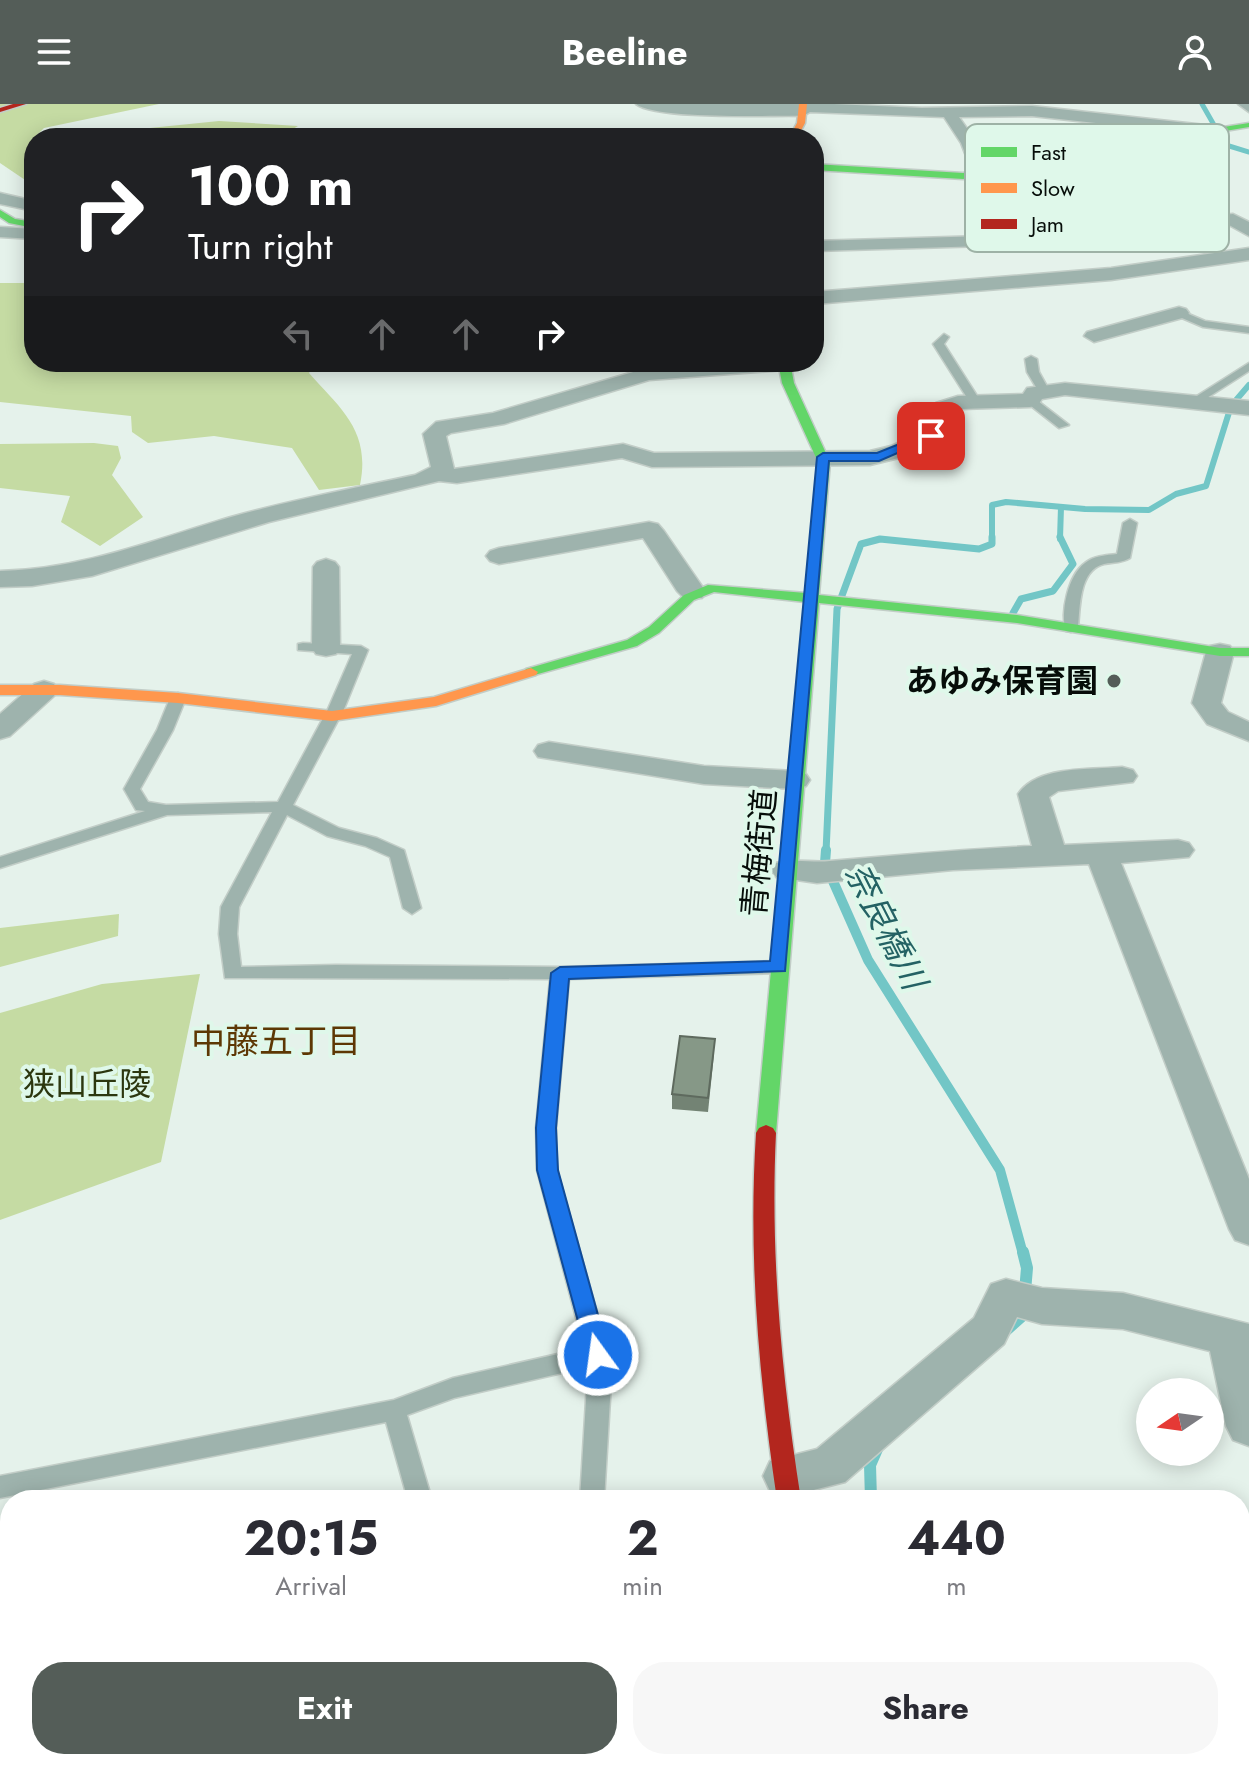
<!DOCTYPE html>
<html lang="en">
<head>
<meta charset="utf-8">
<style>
	:root { --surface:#fff; --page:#f7f7f7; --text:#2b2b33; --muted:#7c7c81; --accent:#545d58 }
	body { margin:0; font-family:Jost,"Noto Sans JP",sans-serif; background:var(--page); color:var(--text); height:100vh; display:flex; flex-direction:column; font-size:30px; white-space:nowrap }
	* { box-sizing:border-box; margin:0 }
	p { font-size:26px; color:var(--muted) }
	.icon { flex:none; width:44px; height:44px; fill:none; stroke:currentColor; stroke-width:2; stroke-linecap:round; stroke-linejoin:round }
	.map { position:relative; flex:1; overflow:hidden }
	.drawer { position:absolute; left:0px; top:1386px; width:1250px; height:280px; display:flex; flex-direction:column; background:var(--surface); border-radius:32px 32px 0 0; box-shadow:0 4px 20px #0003 }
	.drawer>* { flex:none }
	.banner { position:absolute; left:24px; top:24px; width:800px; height:244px; border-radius:32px; box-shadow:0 4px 20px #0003; background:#202124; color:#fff; overflow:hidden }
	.needle { width:52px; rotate:257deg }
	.buttons { position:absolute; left:1136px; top:1274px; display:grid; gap:16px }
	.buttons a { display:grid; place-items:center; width:88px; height:88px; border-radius:50%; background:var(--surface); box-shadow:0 4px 20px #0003; font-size:40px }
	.pin { position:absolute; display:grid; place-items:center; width:68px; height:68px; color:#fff; margin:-34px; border-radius:16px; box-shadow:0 4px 12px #0006 }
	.me { position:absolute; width:88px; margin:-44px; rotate:346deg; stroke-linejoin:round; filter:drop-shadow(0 0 6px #0008) }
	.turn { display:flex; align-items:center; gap:28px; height:168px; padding:0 32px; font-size:36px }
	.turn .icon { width:104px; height:104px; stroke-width:2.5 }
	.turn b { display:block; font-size:56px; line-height:68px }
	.lanes { display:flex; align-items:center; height:76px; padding:0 32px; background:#0003; justify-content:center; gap:40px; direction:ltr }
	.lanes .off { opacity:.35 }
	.eta { display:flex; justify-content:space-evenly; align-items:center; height:136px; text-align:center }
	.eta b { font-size:48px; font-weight:700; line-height:56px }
	.action { display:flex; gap:16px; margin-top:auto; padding:16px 32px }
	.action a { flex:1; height:92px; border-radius:32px; background:var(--accent); color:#fff; font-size:32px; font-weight:700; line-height:92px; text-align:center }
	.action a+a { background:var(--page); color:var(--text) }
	header { display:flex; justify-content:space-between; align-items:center; height:104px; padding:0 32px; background:var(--accent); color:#fff; font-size:36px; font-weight:700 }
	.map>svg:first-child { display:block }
</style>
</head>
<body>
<header><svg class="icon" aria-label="menu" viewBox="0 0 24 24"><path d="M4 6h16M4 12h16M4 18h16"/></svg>Beeline<svg class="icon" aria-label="person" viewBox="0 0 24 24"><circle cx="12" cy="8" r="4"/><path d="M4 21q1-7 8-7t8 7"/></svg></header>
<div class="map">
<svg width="1249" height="1666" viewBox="0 0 1249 1666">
	<rect width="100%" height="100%" fill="#e5f2eb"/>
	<!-- forest -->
	<g fill="#c5dba3">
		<path d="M0,0H159L44,24L34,34V82L0,59Z"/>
		<path d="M219,17L298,22L278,34L193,31L112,34L120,27Z"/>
		<path d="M0,179H34V258H316L309,269C341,305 371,327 360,381L319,386L292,344L214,332L148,339L132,328L131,312L0,298Z"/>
		<path d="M94,339L118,342L121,354L112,371L143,413L100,442L61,418L70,392L0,384V340Z"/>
		<path d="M119,810L118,832L0,863V824Z"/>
		<path d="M200,870L161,1058L0,1116V909L102,880Z"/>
		<path d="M10,1649V1656H632L634,1666H0V1651Z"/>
	</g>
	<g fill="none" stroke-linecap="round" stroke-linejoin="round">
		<!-- stream-far4 -->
		<path stroke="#72c6c6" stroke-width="5" d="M1202,0L1214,21L1213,37L1249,48"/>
		<!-- stream-far3 -->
		<g stroke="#72c6c6" stroke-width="6">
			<path d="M992,435V401L1006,398L1085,405L1149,406L1176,390L1206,382L1231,302L1249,281"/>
			<path d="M1060,435L1061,403"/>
		</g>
		<!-- stream-far2 -->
		<g stroke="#72c6c6" stroke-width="7">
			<path d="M1013,509L1021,495L1053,487L1073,460L1060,433"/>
			<path d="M826,748L837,505L861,440L880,435L979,445L992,440V433"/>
		</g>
		<!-- stream-far1 -->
		<path stroke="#72c6c6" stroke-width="10" d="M826,746L825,759L868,856L1000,1066L1023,1150"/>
		<!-- stream -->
		<g stroke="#72c6c6" stroke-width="12">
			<path d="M1004,1228L1023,1211L1027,1164L1023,1148"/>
			<path d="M871,1396L870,1361L877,1345"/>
		</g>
		<!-- lane casing -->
		<g stroke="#c2cdc7" stroke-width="3">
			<g id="lane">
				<path d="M1197,25L1205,35L1203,40C1181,52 1122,57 1100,46L1104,43C1135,47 1165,47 1195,38L1193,27Z"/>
				<path d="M1020,58H1026L1053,79L1046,81L1020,62Z"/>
				<path d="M1179,206L1205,217L1249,223V229L1203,223L1175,211L1174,209Z"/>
				<path d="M944,230L949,233L944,240L981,298L979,300H971L933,240Z"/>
				<path d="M1031,252L1037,255L1039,268L1049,286L1047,288H1039L1027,268L1025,255Z"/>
				<path d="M1249,259V267L1199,299L1189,297Z"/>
				<path d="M1026,294H1034L1069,321L1059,324L1026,298Z"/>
				<path d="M1130,415L1137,419L1130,454C1122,459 1114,458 1104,460C1079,466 1080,503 1078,524L1071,528L1066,527C1060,509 1068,471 1085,459C1093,452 1107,451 1117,450L1123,419Z"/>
				<path d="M303,539L361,542L368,546L344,605L293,701L339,724L377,734L404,746L421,804L412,810L403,804L390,753L365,742L327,732L287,711L239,803L237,830L241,863L336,861L560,863L779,857L788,863L779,869L569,875L556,1024L557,1066L612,1262L604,1396H580L588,1263L454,1294L407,1311L432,1396H408L386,1318L0,1394V1372L394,1296L453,1274L584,1244L537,1066L536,1024L550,875L225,874L219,830L221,803L272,708L167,711L0,764V753L145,707L136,706L124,685L157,626L170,594L178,589L186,594L173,626L140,685L148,698L166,701L278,698L328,605L352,550L298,546V540Z"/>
				<rect x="1240" y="1565" width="9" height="26"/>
				<path d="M1146,1656H1174L1173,1666H1145Z"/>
			</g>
		</g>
		<!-- street casing -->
		<g stroke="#c2cdc7" stroke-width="3">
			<g id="street">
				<path d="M636,0H834L922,4L1032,2L1205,21L1213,26L1205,31L1032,12L959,13L977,39L989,70L981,75L973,70L961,39L944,13L810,8L803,12C772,11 656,16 636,0Z"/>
				<path d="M1238,0H1249V8Z"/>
				<path d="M219,29L234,31L236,34H211Z"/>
				<path d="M1086,43L1126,67L1128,71L1126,75L1043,83L1041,79L1043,75L1049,74L1104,68L1080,51V45Z"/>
				<path d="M0,89L34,97V107L0,100Z"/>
				<path d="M1233,110L1249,118V132L1229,121L985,142L814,147V137L985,132Z"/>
				<path d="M0,123L34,125V135L0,133Z"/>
				<path d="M1249,144V156L1111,176L814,200V188L1111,164Z"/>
				<path d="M1179,203L1186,205L1189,209L1186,213L1094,238L1084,232L1087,228Z"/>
				<path d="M698,258L795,260L784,266L649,276L504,320L451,329L446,332L454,365L623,340L654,349L870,347L891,342L922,328L936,299L958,292L1023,290L1027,284L1065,279L1249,297V311L1065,291L1042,295L1038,301L1030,303L961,305L953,308L939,337L907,352L870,361L652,363L622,354L457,379L439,377L269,418L92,472L32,482L0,483V467C82,465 153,436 231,413C292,396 354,384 415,371L431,363L423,330L436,318L493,309L647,264Z"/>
				<path d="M649,418L658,420L664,427L706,488L702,494H684L677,487L643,434L499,460L490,457L486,452L490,447L499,444Z"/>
				<path d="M326,455L335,458L339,463L340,544L336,550L326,552L316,550L312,544L313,463L317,458Z"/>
				<path d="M1220,540L1230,542L1234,548L1221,599L1228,608L1249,618V637L1207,620L1192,599L1206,548L1210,542Z"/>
				<path d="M44,577L54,580L58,586L54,592L10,632L0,635V610L34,580Z"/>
				<path d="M549,638L704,662L795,667L806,670L810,676L806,682L795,685L704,680L538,653L534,647L538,641Z"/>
				<path d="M1122,663L1133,666L1137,672L1133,678L1058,687L1049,693L1064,741L1178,736L1189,739L1194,746L1189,753L1121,759L1249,1075V1141L1235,1136L1229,1125L1089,760L953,766L817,779L776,773L771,766L776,759C794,754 812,759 830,757C898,751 965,745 1032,742L1018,690C1038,661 1090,666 1122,663Z"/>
				<path d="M1006,1175L1042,1184L1123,1189L1249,1220V1342L1233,1336L1226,1322L1210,1247L1123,1225L1042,1220L1017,1213L1004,1240L845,1378L786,1393L770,1387L763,1372L770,1357L817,1345L974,1214L991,1180Z"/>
			</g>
		</g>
		<!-- fast casing -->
		<g stroke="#c2cdc7" stroke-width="3">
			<g id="fast">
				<path d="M1249,19V23L1058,55L963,75L814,66V60L963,69L1058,49Z"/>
				<path d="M0,106L15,115L34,118V124L9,119L0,113Z"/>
				<path d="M778,258H790L794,279L830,358L819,491L1017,511L1220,544H1249V552H1220L1017,519L819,499L776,1029L773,1034L766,1037L759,1034L756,1029L805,498L714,488L694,496L659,529L637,542L531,572L524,568L526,565L627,536L649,523L684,491L708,481L806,489L818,358L782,279Z"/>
				<path d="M838,1656H866L869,1666H841Z"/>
			</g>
		</g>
		<!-- slow casing -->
		<g stroke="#c2cdc7" stroke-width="3">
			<g id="slow">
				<path d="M799,0H807L805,19L797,34H789L797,19Z"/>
				<path d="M531,564L538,568L536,571L436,602L332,617L178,599L60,591H0V581H60L178,589L332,607L434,593Z"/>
			</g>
		</g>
		<!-- jam casing -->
		<g stroke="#c2cdc7" stroke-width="3">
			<g id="jam">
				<path d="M13,0H26L0,8V4Z"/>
				<path d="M766,1021L773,1024L776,1029C770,1153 782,1274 801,1396H777C759,1274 748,1153 756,1029L759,1024Z"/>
			</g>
		</g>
		<!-- lane -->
		<use href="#lane" fill="#9eb3ad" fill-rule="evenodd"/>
		<!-- street -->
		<use href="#street" fill="#9eb3ad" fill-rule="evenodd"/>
		<!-- fast -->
		<use href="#fast" fill="#63d668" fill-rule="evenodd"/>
		<!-- slow -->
		<use href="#slow" fill="#ff974d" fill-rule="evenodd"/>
		<!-- jam -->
		<use href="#jam" fill="#b3261e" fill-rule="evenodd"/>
	</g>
	<!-- wall -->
	<path fill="#738374" d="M714,950L708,1008L672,1005V990Z"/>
	<!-- building -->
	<path fill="#869887" stroke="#5e6a5e" stroke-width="2" d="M680,932L715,935L708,994L672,990Z"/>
	<!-- route -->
	<path fill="#1a73e8" stroke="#114b97" stroke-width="2" d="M927,329L937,332L879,357H829L785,867L569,875L556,1024L558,1066L609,1251L606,1258L598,1261L589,1258L537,1066L536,1024L551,869L560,863L770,857L817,353L823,349H877Z"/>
	<!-- markers -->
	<circle fill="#545d58" stroke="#dff8ea" stroke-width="3" cx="1114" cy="577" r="8"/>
	<g text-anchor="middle" stroke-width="8" stroke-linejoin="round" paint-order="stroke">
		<!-- poi labels -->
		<g font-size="32" font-weight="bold" fill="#060d09" stroke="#dff8ea" text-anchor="end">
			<text x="1098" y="588">あゆみ保育園</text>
		</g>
		<!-- street labels -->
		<g font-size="32" fill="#060d09" stroke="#dff8ea">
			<text transform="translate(759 749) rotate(-85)" y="11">青梅街道</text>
		</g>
		<!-- park labels -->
		<g font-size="32" fill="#2c370f" stroke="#dff8ea">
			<text x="87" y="991">狭山丘陵</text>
		</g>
		<!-- water labels -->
		<g font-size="34" font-style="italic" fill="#246264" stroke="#dff8ea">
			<text transform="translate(886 822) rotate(63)" y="12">奈良橋川</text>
		</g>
		<!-- neighbourhood labels -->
		<g font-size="34" fill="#5d3804" stroke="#dff8ea">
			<text x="276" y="949">中藤五丁目</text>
		</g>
	</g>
	<!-- legend -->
	<rect x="965" y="20" width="264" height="128" rx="12" fill="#dff8ea" stroke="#9eb2a6" stroke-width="2"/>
	<rect x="981" y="43" width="36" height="10" fill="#63d668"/>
	<rect x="981" y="79" width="36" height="10" fill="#ff974d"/>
	<rect x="981" y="115" width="36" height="10" fill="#b3261e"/>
	<g font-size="22" fill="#060d09">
		<text x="1031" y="56">Fast</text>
		<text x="1031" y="92">Slow</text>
		<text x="1031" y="128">Jam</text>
	</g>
</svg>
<div class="buttons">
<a><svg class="needle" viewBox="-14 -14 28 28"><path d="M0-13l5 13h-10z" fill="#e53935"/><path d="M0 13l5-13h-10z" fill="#7c7c81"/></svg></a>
</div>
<div class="pin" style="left:931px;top:332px;background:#d93025"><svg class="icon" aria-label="arrive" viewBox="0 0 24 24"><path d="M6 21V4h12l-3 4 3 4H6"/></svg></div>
<svg class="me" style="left:598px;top:1251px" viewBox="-20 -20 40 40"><circle r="17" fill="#1a73e8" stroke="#fff" stroke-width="3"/><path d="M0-11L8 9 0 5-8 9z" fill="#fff"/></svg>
<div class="banner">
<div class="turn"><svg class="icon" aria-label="right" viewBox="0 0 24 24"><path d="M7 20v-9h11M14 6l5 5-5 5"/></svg><div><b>100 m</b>Turn right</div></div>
<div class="lanes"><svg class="icon off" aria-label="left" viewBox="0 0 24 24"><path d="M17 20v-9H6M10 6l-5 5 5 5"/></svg><svg class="icon off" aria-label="ahead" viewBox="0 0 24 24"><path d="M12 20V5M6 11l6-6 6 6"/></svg><svg class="icon off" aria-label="ahead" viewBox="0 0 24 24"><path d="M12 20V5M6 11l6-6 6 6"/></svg><svg class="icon" aria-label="right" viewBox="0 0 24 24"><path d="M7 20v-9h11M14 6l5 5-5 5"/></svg></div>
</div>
<section class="drawer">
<div class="eta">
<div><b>20:15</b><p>Arrival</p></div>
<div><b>2</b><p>min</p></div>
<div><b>440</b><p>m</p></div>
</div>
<div class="action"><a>Exit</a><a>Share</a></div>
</section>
</div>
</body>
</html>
